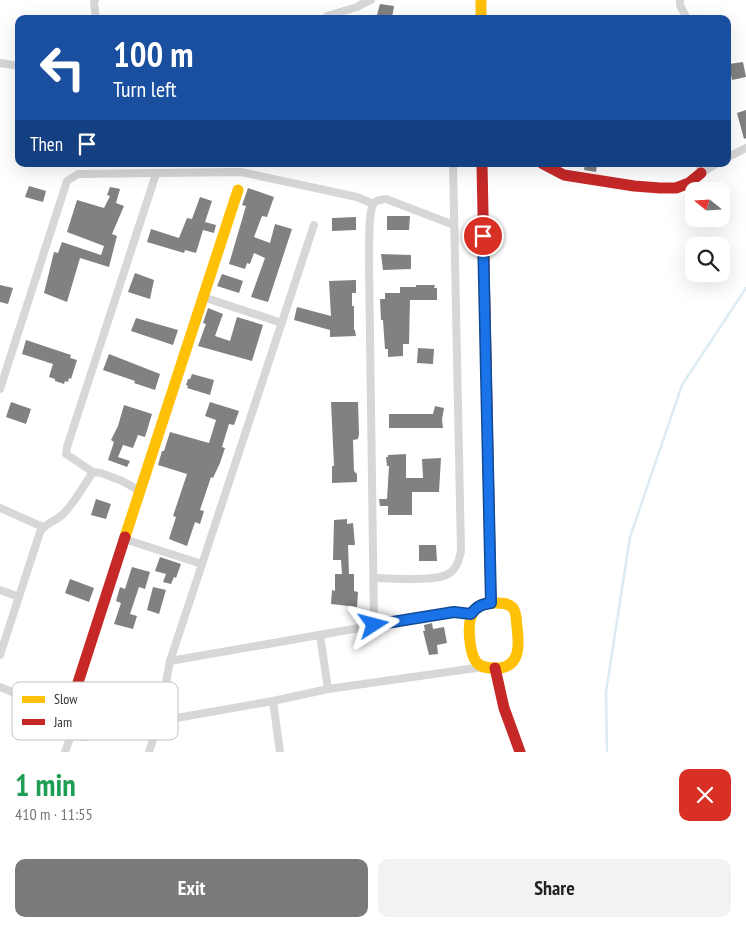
<!DOCTYPE html>
<html lang="en">
<head>
<meta charset="utf-8">
<style>
	:root { --surface:#fff; --page:#f2f2f2; --text:#222; --muted:#767676; --accent:#7a7a7a }
	body { margin:0; font-family:"PT Sans Narrow",sans-serif; background:var(--page); color:var(--text); height:100vh; display:flex; flex-direction:column; font-size:19px; white-space:nowrap }
	* { box-sizing:border-box; margin:0 }
	p { font-size:16px; color:var(--muted) }
	.icon { flex:none; width:28px; height:28px; fill:none; stroke:currentColor; stroke-width:2; stroke-linecap:round; stroke-linejoin:round }
	.map { position:relative; height:752px; overflow:hidden }
	.drawer { display:flex; flex-direction:column; background:var(--surface); flex:1 }
	.drawer>* { flex:none }
	.hud { position:absolute; left:15px; top:15px; width:716px; height:152px; border-radius:10px; box-shadow:0 5px 20px #0002; background:#1a4fa0; color:#fff; overflow:hidden }
	.needle { width:32px; rotate:288deg }
	.buttons { position:absolute; left:685px; top:182px; display:grid; gap:10px }
	.buttons a { display:grid; place-items:center; width:45px; height:45px; border-radius:10px; background:var(--surface); box-shadow:0 5px 20px #0002; font-size:25px }
	.pin { position:absolute; display:grid; place-items:center; width:42px; height:42px; color:#fff; margin:-21px; border:2px solid #fff; border-radius:50%; box-shadow:0 1px 5px #0007 }
	.me { position:absolute; width:55px; margin:-28px; rotate:81deg; stroke-linejoin:round; filter:drop-shadow(0 0 4px #0008) }
	.turn { display:flex; align-items:center; gap:18px; height:105px; padding:0 15px; font-size:22px }
	.turn .icon { width:65px; height:65px; stroke-width:2.5 }
	.turn b { display:block; font-size:35px; line-height:42px }
	.then { display:flex; align-items:center; height:48px; padding:0 15px; background:#0003; gap:10px; font-size:19px }
	.round { display:grid; place-items:center; flex:none; width:52px; height:52px; border-radius:10px; background:var(--page) }
	.headline { display:flex; align-items:center; justify-content:space-between; height:85px; padding:0 15px }
	h1 { font-size:30px; font-weight:600; line-height:38px; color:#1e9e55 }
	.action { display:flex; gap:10px; margin-top:auto; padding:10px 15px }
	.action a { flex:1; height:58px; border-radius:10px; background:var(--accent); color:#fff; font-size:20px; font-weight:600; line-height:58px; text-align:center }
	.action a+a { background:var(--page); color:var(--text) }
	.map>svg:first-child { display:block }
</style>
</head>
<body>
<div class="map">
<svg width="746" height="752" viewBox="0 0 746 752">
	<rect width="100%" height="100%" fill="#fff"/>
	<g fill="none" stroke-linecap="round" stroke-linejoin="round">
		<!-- stream -->
		<path stroke="#ddebf3" stroke-width="2.5" d="M607,752L606,692L630,537L682,385L746,288"/>
	</g>
	<!-- building -->
	<g fill="#818181">
		<path d="M380,4L394,6L392,18L377,15Z"/>
		<path d="M743,62L746,77L732,80L729,64Z"/>
		<path d="M746,110V138L744,139L737,113Z"/>
		<path d="M585,164L597,165L596,172L584,170Z"/>
		<path d="M29,186L46,191L43,202L25,197Z"/>
		<path d="M110,187L120,189L116,203L124,206L112,234L117,236L109,267L80,258L67,302L44,293L54,252L58,253L62,242L101,255L104,246L67,232L77,200L104,208L110,196L107,195Z"/>
		<path d="M248,188L274,197L267,217L262,216L254,237L270,243L275,224L292,229L268,302L251,297L265,258L254,253L250,264L247,263L245,269L229,264L246,206L242,205Z"/>
		<path d="M200,197L212,201L205,222L216,225L214,233L203,230L196,253L185,250L184,253L147,242L151,229L179,238L187,218L192,219Z"/>
		<path d="M387,216H410L409,230H387Z"/>
		<path d="M356,217V230L332,231V218Z"/>
		<path d="M381,254L411,255V269L383,270Z"/>
		<path d="M135,273L154,280L150,299L128,292Z"/>
		<path d="M222,274L243,281L239,293L217,286Z"/>
		<path d="M356,280V293H352V306H354V330H355L356,336L330,337V330L294,320L297,307L331,316L329,281Z"/>
		<path d="M0,285L13,288L8,304L0,302Z"/>
		<path d="M416,285H435L434,288H437V300H410L409,344H403V356L388,357V349H385L383,320H381L380,299H385V293H400V287H416Z"/>
		<path d="M208,308L223,314L215,336L230,341L237,317L263,325L252,361L198,346L206,324L203,323Z"/>
		<path d="M136,318L178,330L173,345L131,331Z"/>
		<path d="M26,340L71,355L70,358L77,360L71,379L69,378L68,382L65,381L64,384L55,381V379L49,377L53,364L22,354Z"/>
		<path d="M418,348L434,349L433,364L417,363Z"/>
		<path d="M109,354L160,374L155,390L134,383L135,381L103,370Z"/>
		<path d="M192,374L214,380L210,395L187,388L188,386L186,385L188,379H190Z"/>
		<path d="M11,402L31,409L26,424L6,417Z"/>
		<path d="M210,402L239,411L234,425L229,424L222,447L225,448L220,463L213,478L211,477L200,510L204,511L200,524L195,522L187,546L169,539L176,517L173,516L187,474L158,465L162,451H164L170,432L209,443L216,420L205,416Z"/>
		<path d="M331,402H358L359,434L358,439L353,440L354,471L357,474V482L332,483V466H334Z"/>
		<path d="M124,405L152,414L145,437L138,435L133,448L123,445L118,457L130,461L127,467L108,460L114,442L111,440L118,426Z"/>
		<path d="M435,406L444,408L442,420L443,428H389V414H433Z"/>
		<path d="M406,454V478H423L422,459L441,458L439,492H412V515H388V506H380L379,499H387L389,466H387L386,457H388V455Z"/>
		<path d="M96,499L111,504L106,519L91,515Z"/>
		<path d="M347,519V524L353,523L355,545H348L349,574H354V591L358,592L357,607L331,604L332,590L335,591V574H342L341,560H333L334,520Z"/>
		<path d="M419,545H436L437,561H419Z"/>
		<path d="M160,557L181,564L176,578L174,577L171,584L163,582L166,574L155,571Z"/>
		<path d="M132,567L150,572L145,589L139,587L130,614L137,616L133,629L114,624L121,603L116,601L120,587L125,589Z"/>
		<path d="M70,579L94,588L89,602L65,593Z"/>
		<path d="M153,587L166,590L159,614L147,610Z"/>
		<path d="M432,623L433,629L444,627L447,643L437,645L438,654L429,655L423,631H425L424,625Z"/>
	</g>
	<g fill="none" stroke-linecap="round" stroke-linejoin="round">
		<!-- street -->
		<g stroke="#d7d7d7" stroke-width="8">
			<path d="M95,0L94,3L96,19"/>
			<path d="M680,0V5L687,19"/>
			<path d="M327,16L357,7L362,4L371,0"/>
			<path d="M0,63L19,66"/>
			<path d="M728,157L746,148"/>
			<path d="M700,164L701,173L716,164"/>
			<path d="M203,297L282,323"/>
			<path d="M0,389L67,181L78,174L241,172L357,197L373,204"/>
			<path d="M140,491L122,481L101,473L93,472L66,454L67,447L156,174"/>
			<path d="M0,508L43,527"/>
			<path d="M124,539L202,564"/>
			<path d="M374,578C392,578 435,582 448,574C457,569 459,560 461,551L453,164"/>
			<path d="M0,590L19,597"/>
			<path d="M374,625L369,264C370,251 367,213 374,203C378,199 381,200 386,199L454,225"/>
			<path d="M320,635L328,689"/>
			<path d="M0,655L40,532C46,522 58,521 65,512C76,500 84,485 93,472"/>
			<path d="M170,661L445,613L454,612L471,614"/>
			<path d="M0,687L24,697L71,735L85,737L159,721L273,701L328,689L483,667"/>
			<path d="M273,701L280,752"/>
			<path d="M65,752L71,735"/>
			<path d="M149,752L159,721L170,661L314,225"/>
		</g>
		<!-- slow -->
		<g stroke="#ffc107" stroke-width="11">
			<path d="M481,0V19"/>
			<path d="M125,537L238,190"/>
			<path d="M491,603C499,603 507,602 513,608C517,613 516,621 517,627C519,643 521,665 500,668C492,668 483,669 477,663C469,653 466,621 474,611C478,605 485,604 491,603Z"/>
		</g>
		<!-- jam -->
		<g stroke="#c62828" stroke-width="11">
			<path d="M482,164L491,603"/>
			<path d="M543,164L564,175L634,186L660,188H676L689,183L701,173"/>
			<path d="M495,668L504,708L520,752"/>
			<path d="M63,729L125,537"/>
		</g>
	</g>
	<g fill="none" stroke-linecap="round" stroke-linejoin="round">
		<!-- route casing -->
		<g stroke="#114b97" stroke-width="12">
			<path id="route" d="M374,625L454,612L471,614C477,606 482,604 491,603L483,236"/>
		</g>
		<!-- route -->
		<use href="#route" stroke="#1a73e8" stroke-width="9"/>
	</g>
	<!-- legend -->
	<rect x="12" y="682" width="166" height="58" rx="8" fill="#fff" stroke="#c2c2c2" stroke-width="1"/>
	<rect x="22" y="696" width="23" height="7" fill="#ffc107"/>
	<rect x="22" y="719" width="23" height="6" fill="#c62828"/>
	<g font-size="14" fill="#333">
		<text x="54" y="704">Slow</text>
		<text x="54" y="727">Jam</text>
	</g>
</svg>
<div class="buttons">
<a><svg class="needle" viewBox="-14 -14 28 28"><path d="M0-13l5 13h-10z" fill="#e53935"/><path d="M0 13l5-13h-10z" fill="#767676"/></svg></a>
<a><svg class="icon" aria-label="search" viewBox="0 0 24 24"><circle cx="10" cy="10" r="6"/><path d="M15 15l6 6"/></svg></a>
</div>
<div class="pin" style="left:483px;top:236px;background:#d93025"><svg class="icon" aria-label="arrive" viewBox="0 0 24 24"><path d="M6 21V4h12l-3 4 3 4H6"/></svg></div>
<svg class="me" style="left:374px;top:625px" viewBox="-20 -20 40 40"><path d="M0-17L14 15 0 8-14 15z" fill="#1a73e8" stroke="#fff" stroke-width="4"/></svg>
<div class="hud">
<div class="turn"><svg class="icon" aria-label="left" viewBox="0 0 24 24"><path d="M17 20v-9H6M10 6l-5 5 5 5"/></svg><div><b>100 m</b>Turn left</div></div>
<div class="then">Then<svg class="icon" aria-label="arrive" viewBox="0 0 24 24"><path d="M6 21V4h12l-3 4 3 4H6"/></svg></div>
</div>
</div>
<section class="drawer">
<div class="headline"><div><h1>1 min</h1><p>410 m · 11:55</p></div><a class="round" style="background:#d93025;color:#fff"><svg class="icon" aria-label="close" viewBox="0 0 24 24"><path d="M6 6l12 12M18 6L6 18"/></svg></a></div>
<div class="action"><a>Exit</a><a>Share</a></div>
</section>
</body>
</html>
